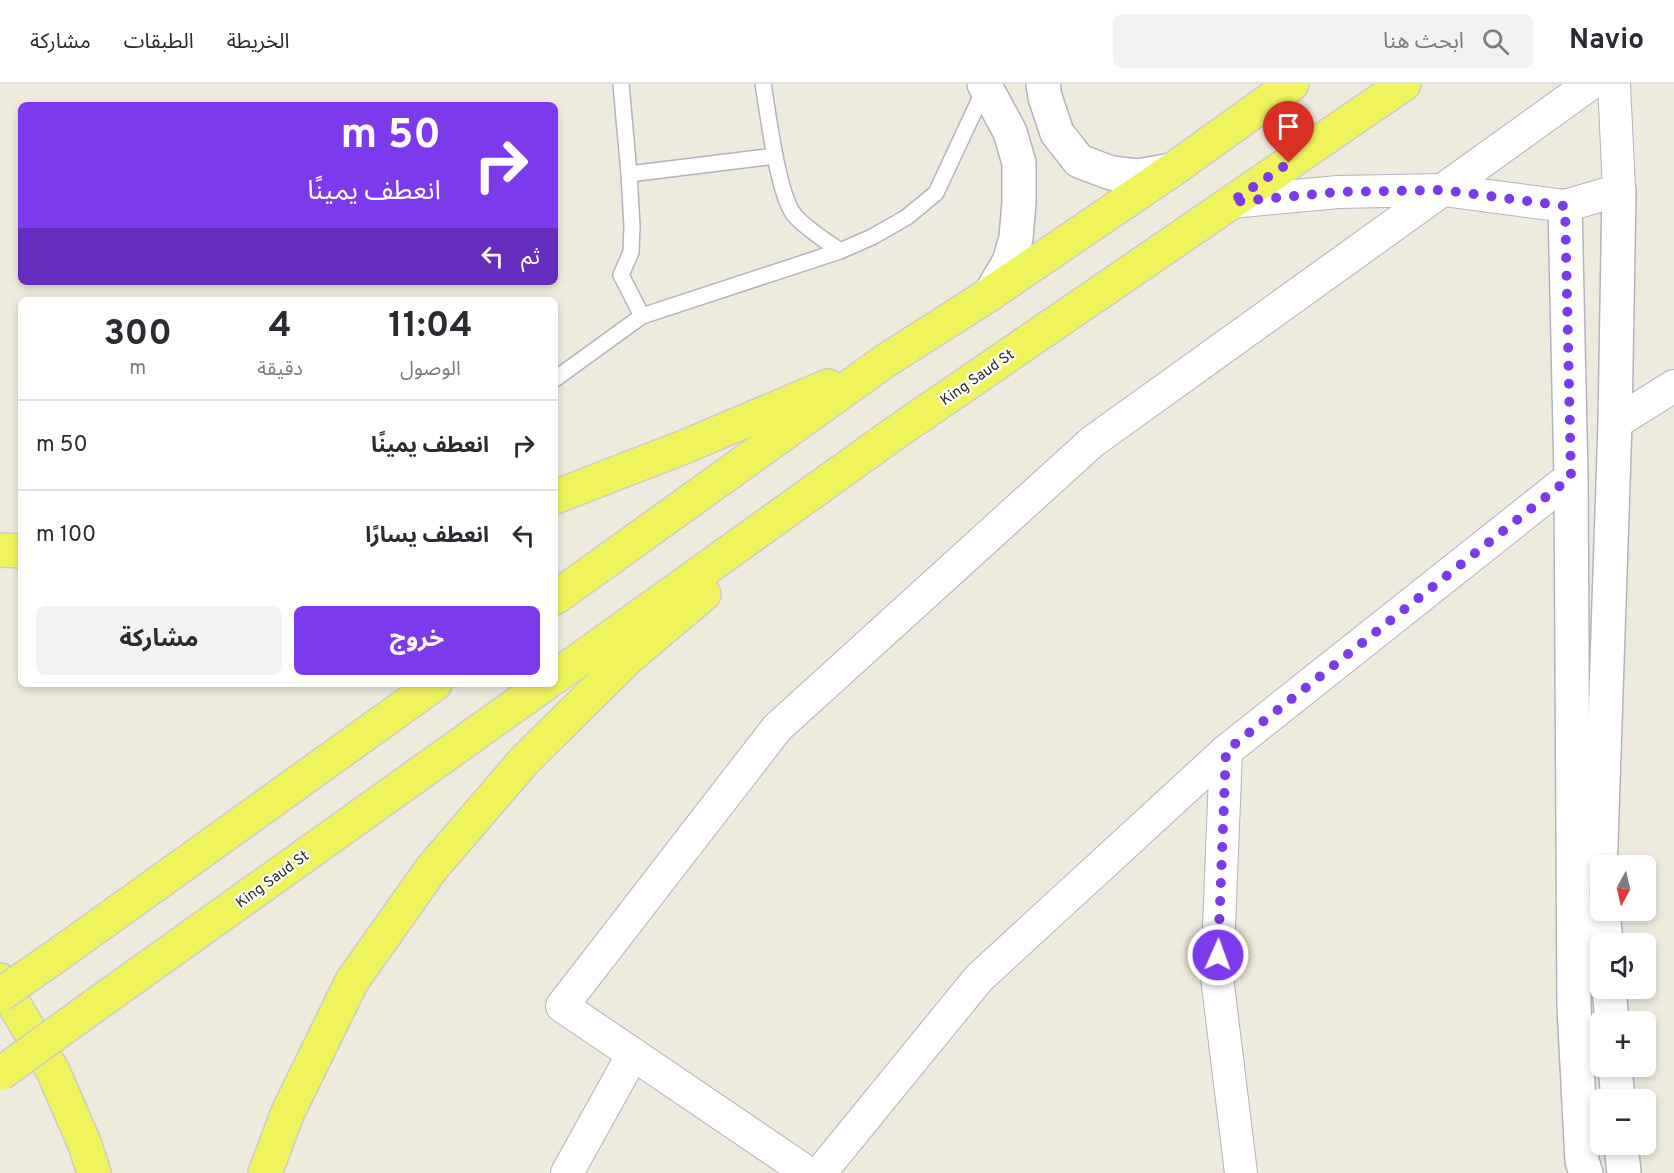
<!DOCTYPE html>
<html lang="ar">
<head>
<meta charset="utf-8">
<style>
	:root { --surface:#fff; --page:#f2f2f3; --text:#2b2b33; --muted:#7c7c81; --line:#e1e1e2; --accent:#7c3aed }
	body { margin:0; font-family:Overpass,"Noto Sans Arabic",sans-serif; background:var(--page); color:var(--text); direction:rtl; height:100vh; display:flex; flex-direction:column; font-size:22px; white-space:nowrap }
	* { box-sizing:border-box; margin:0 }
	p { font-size:20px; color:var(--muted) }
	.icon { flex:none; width:33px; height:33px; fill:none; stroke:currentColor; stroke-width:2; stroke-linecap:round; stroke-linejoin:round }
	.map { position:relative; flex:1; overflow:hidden; direction:ltr }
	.sheet { position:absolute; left:18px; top:213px; width:540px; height:390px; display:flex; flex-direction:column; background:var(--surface); border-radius:9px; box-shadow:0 3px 9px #0003; direction:rtl }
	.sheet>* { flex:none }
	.guide { position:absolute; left:18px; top:18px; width:540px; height:183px; border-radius:9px; box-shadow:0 3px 9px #0003; direction:rtl; background:#7c3aed; color:#fff; overflow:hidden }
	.needle { width:39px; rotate:188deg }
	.fabs { position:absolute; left:1590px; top:771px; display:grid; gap:12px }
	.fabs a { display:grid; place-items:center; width:66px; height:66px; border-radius:9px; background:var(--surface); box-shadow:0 3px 9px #0003; font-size:30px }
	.pin { position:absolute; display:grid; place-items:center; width:51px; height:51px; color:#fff; margin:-62px -26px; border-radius:50% 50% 50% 0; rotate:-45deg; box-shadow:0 0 6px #0007 }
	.pin .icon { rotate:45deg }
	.me { position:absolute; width:66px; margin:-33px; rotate:2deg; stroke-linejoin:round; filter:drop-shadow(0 0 4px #0008) }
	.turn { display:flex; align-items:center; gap:21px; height:126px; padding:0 18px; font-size:27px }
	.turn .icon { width:78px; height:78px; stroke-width:2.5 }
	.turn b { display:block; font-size:42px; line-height:51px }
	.then { display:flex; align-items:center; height:57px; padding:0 18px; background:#0003; gap:12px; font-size:22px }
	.eta { display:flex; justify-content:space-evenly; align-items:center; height:102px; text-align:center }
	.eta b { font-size:36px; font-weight:700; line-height:42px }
	.button { display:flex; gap:12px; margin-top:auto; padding:12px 18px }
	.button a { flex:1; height:69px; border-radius:9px; background:var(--accent); color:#fff; font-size:24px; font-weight:700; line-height:69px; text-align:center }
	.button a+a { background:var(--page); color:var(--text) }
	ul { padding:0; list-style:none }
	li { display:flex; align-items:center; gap:18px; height:90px; padding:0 18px; border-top:2px solid var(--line) }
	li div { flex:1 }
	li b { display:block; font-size:22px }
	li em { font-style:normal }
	header { display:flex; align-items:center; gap:36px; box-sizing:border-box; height:84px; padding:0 30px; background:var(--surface); border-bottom:2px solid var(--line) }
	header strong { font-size:28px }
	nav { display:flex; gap:33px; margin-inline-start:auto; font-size:21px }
	.search { width:420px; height:54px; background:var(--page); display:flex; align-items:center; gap:15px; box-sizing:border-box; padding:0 21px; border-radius:9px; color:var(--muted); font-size:22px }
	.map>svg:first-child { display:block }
</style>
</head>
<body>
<header>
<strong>Navio</strong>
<div class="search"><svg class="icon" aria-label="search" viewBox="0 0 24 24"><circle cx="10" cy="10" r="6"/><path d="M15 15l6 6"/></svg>ابحث هنا</div>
<nav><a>الخريطة</a><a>الطبقات</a><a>مشاركة</a></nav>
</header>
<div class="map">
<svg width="1674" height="1089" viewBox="0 0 1674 1089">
	<rect width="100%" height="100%" fill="#eeebde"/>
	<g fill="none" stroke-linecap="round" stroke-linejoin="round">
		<!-- service casing -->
		<g stroke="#b3b2c0" stroke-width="18">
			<g id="service">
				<path d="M621,0L629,90L632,142L631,168L621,191L642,232"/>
				<path d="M763,0C768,28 778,115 796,133C807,145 826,157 840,167"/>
				<path d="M629,90L775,72"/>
				<path d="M555,295L642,232L840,167L872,153L907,133L936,109L985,4"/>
			</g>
		</g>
		<!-- minor casing -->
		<g stroke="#b3b2c0" stroke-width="34">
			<g id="minor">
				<path d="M1231,118L1338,108L1443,106L1565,122L1619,106L1614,0"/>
				<path d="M1615,339L1674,302"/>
				<path d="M1226,667L1217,893L1241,1089"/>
				<path d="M567,1089L633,970"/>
				<path d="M808,1089L562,922L777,644L1092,358L1590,0"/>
				<path d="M820,1089L979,894L1226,667L1571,393"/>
			</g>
		</g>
		<!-- tertiary casing -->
		<g stroke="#b3b2c0" stroke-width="36">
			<g id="tertiary">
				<path d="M984,0L1010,48L1019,79V119L1016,154L1009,178L990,210"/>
				<path d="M1043,0L1045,13L1057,49L1079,77L1111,89L1138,92L1172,86"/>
				<path d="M1565,122L1571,393L1574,923L1582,1077L1586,1089"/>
				<path d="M1600,789L1615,339L1619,106"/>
				<path d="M1603,826L1606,860"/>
				<path d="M1609,904L1612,938"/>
				<path d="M1615,982L1618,1016"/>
				<path d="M1621,1060L1624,1089"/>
			</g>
		</g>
		<!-- primary casing -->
		<g stroke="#ccc" stroke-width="36">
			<g id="primary">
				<path d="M555,413L684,363L828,302"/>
				<path d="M0,466L21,467"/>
				<path d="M555,514L885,277L990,210L1172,86L1292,0"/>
				<path d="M555,593L895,349L1404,0"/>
				<path d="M59,870L435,600"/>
				<path d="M0,896L53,987L85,1061L94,1089"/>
				<path d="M94,922L545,600"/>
				<path d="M265,1089L288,1028L352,897L432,784L524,677L627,575L704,510"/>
			</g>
		</g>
		<!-- service -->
		<use href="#service" stroke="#fff" stroke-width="15"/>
		<!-- minor -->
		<use href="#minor" stroke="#fff" stroke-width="32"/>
		<!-- tertiary -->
		<use href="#tertiary" stroke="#fff" stroke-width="33"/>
		<!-- primary -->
		<use href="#primary" stroke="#eff45d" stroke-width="33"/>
		<!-- primary-bridge casing -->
		<g stroke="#ccc" stroke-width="36" stroke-linecap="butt">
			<g id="primary-bridge">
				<path d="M0,911L59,870"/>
				<path d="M0,990L94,922"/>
			</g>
		</g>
		<!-- primary-bridge -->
		<use href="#primary-bridge" stroke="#eff45d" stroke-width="33"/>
	</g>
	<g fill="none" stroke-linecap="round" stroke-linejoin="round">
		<!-- route -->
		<path stroke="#7c3aed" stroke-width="10" stroke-dasharray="0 18" d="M1218,871L1226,667L1571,393L1565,122L1443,106L1338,108L1231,118L1289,79"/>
	</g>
	<g text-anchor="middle" stroke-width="4.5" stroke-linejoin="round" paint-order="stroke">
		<!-- street labels -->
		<g font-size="15" fill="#2c2c2c" stroke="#fff">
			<text transform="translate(977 293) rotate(-35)" y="5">King Saud St</text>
			<text transform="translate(272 795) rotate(-36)" y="5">King Saud St</text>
		</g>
	</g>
</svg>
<div class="fabs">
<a><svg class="needle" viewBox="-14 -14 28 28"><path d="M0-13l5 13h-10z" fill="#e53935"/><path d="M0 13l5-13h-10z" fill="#7c7c81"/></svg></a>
<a><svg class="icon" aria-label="sound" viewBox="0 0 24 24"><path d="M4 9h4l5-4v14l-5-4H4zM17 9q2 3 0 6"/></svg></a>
<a>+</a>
<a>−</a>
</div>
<div class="pin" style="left:1289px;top:79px;background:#d93025"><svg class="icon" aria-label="arrive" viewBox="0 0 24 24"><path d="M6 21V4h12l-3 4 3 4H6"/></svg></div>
<svg class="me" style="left:1218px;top:871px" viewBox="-20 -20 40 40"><circle r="17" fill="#7c3aed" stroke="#fff" stroke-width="3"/><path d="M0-11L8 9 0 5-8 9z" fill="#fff"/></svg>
<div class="guide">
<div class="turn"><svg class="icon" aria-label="right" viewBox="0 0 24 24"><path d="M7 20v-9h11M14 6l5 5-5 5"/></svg><div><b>50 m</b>انعطف يمينًا</div></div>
<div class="then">ثم<svg class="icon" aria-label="left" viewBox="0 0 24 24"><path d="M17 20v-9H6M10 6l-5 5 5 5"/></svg></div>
</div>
<section class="sheet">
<div class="eta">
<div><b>11:04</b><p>الوصول</p></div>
<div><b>4</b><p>دقيقة</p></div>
<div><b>300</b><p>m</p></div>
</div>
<ul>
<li><svg class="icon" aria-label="right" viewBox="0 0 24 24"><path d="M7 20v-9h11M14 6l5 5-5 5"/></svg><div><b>انعطف يمينًا</b></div><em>50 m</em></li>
<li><svg class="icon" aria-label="left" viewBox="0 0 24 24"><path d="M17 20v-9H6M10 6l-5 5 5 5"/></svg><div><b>انعطف يسارًا</b></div><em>100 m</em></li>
</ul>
<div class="button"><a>خروج</a><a>مشاركة</a></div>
</section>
</div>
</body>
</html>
